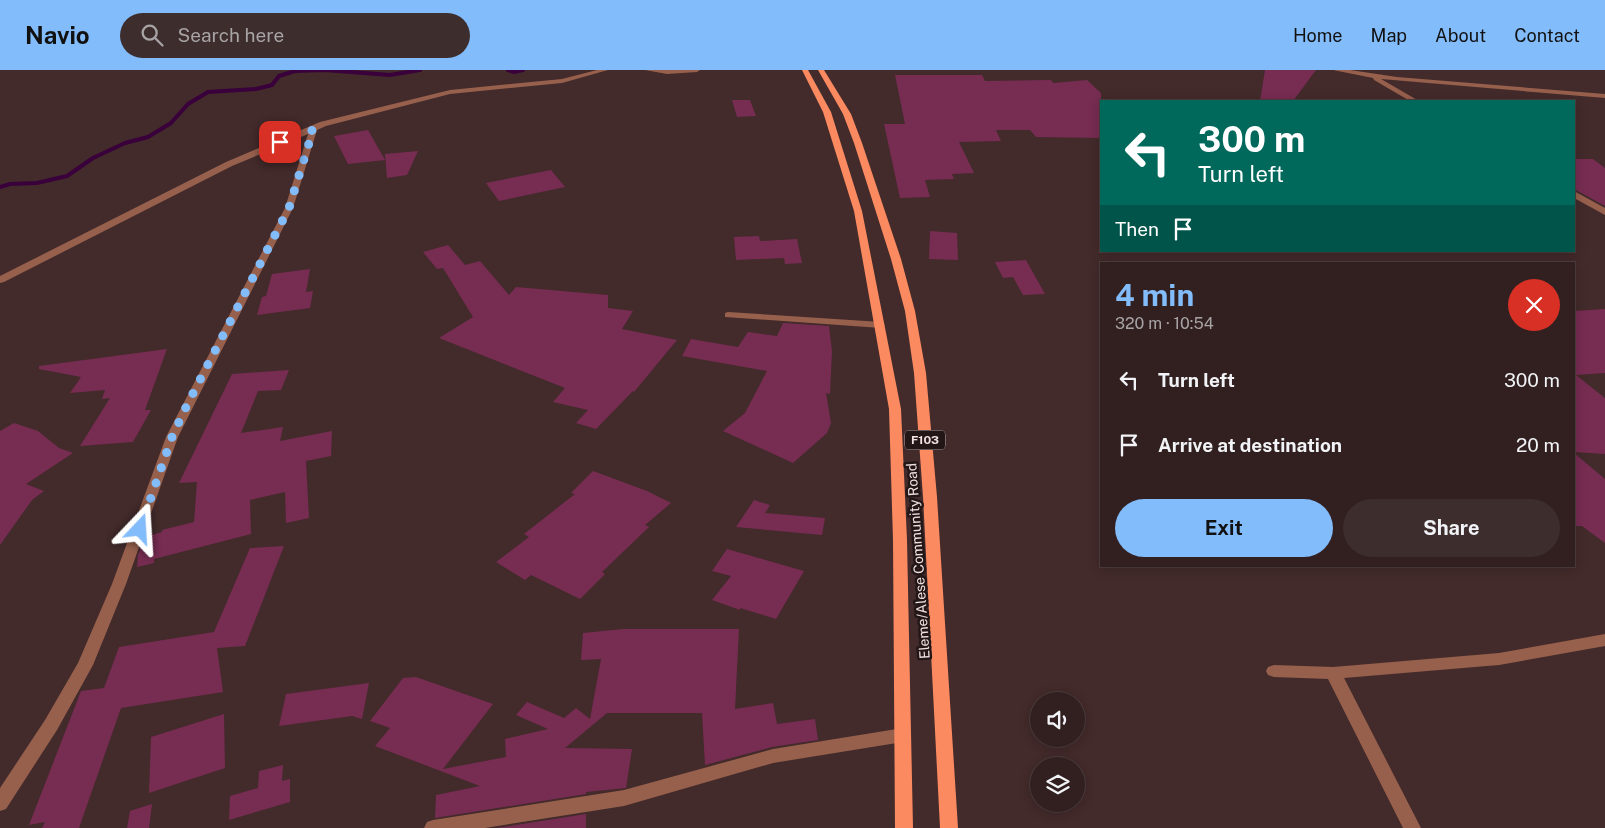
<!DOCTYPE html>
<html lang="en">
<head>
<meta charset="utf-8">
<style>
	:root { --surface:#322020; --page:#3d2d2d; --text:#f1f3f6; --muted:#a8a3a5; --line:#4d3e3e; --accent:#83bcfb }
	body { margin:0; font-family:"Public Sans",sans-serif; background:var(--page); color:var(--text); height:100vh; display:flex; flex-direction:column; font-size:19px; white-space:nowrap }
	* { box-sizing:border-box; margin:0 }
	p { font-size:16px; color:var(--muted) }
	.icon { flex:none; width:28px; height:28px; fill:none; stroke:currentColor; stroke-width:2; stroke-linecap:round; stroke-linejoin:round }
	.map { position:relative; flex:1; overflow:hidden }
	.side { position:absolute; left:1100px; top:192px; width:475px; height:305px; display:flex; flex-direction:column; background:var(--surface); border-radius:0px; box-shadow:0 2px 12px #0003,0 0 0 1px var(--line) }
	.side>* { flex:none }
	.hud { position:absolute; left:1100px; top:30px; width:475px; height:152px; border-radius:0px; box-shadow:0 2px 12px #0003,0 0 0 1px var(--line); background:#00695c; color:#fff; overflow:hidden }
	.buttons { position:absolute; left:1030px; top:622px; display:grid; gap:10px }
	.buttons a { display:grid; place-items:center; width:55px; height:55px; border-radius:50%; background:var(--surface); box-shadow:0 2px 12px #0003,0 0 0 1px var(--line); font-size:25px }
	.pin { position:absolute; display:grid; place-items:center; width:42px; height:42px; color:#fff; margin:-21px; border-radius:10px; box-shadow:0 2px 8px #0006 }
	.me { position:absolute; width:55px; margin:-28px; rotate:20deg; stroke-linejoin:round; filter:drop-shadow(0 0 4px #0008) }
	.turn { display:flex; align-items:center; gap:18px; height:105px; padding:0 15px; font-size:22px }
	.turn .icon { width:65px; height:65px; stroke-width:2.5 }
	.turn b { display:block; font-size:35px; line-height:42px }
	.then { display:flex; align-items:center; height:48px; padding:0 15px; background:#0003; gap:10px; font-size:19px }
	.round { display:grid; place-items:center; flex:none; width:52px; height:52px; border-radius:26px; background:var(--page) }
	.headline { display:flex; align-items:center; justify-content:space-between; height:85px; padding:0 15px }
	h1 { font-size:30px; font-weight:700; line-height:38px; color:var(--accent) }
	.primary-button { display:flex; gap:10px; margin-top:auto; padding:10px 15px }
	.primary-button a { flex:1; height:58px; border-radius:30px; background:var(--accent); color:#111; font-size:20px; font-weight:700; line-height:58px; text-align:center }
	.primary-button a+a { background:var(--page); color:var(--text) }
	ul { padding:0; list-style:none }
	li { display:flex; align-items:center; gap:15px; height:65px; padding:0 15px }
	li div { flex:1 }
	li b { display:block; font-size:19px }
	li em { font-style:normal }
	header { display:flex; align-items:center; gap:30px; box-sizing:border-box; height:70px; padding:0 25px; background:var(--accent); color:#111 }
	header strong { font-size:24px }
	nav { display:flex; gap:28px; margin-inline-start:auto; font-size:18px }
	.search { width:350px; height:45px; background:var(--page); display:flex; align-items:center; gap:12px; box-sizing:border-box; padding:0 18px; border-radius:28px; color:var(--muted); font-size:19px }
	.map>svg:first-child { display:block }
</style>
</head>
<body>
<header>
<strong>Navio</strong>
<div class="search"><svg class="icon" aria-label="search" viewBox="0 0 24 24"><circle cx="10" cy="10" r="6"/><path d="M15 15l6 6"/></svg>Search here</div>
<nav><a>Home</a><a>Map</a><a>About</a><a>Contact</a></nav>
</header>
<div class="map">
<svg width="1605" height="758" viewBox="0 0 1605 758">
	<rect width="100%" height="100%" fill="#432a2b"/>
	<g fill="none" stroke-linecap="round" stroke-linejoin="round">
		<!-- stream -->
		<g stroke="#39003b" stroke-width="4">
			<path d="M508,0L514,2L523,0"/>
			<path d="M0,117L10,114L37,113L67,106L93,88L125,73L148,67L171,53L188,34L208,22L256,19L272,15L279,6L295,1L325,0L390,5L420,0"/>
		</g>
	</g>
	<!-- building -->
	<g fill="#772c52">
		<path d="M1265,0H1316L1293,31H1260Z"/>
		<path d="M895,5H982L985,11L1051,10L1053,13L1087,10L1101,23V68L1036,67L1030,60H996L1001,71L959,72L974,103L952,104L954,109L925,110L930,127L900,128L884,54H905Z"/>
		<path d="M732,30H750L756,46L737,47Z"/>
		<path d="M368,60L385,90L348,94L334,66Z"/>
		<path d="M418,81L407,105L387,108L385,84Z"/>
		<path d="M1574,89H1593L1605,98V136L1574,119Z"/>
		<path d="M551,100L565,117L499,131L486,113Z"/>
		<path d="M930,161L957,163L958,190L929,189Z"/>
		<path d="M759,166L760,171L797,169L802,193L785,194L784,188L736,190L734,167Z"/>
		<path d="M448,175L465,195L480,191L509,225L516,217L608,225V238L633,241L622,259L677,270L634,322L633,321L596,359L576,353L588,340L553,332L565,318L439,268L473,247L443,198L437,199L423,182Z"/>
		<path d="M1026,190L1045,224L1023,225L1013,207L1003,208L995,192Z"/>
		<path d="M310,199L306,222L313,221L310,238L257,245L262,227L266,226L272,204Z"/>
		<path d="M1605,239V303L1576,305L1605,328V384L1574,382V241Z"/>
		<path d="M783,253L829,256L832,281L830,324L826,323L831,353L827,363L793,393L723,361L745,343L767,301L682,286L691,269L738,277L748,262L777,266Z"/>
		<path d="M167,279L145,340H151L133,372L80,376L110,328L102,329L105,320L70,323L81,307L39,299V296Z"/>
		<path d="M289,300L281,320L258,321L241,363L283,357L280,371L332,361L331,386L306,391L309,448L286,453L285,422L250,430L251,464L154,489V493L137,497L138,485L145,467L162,462V460L194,452L197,412L179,413L232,304Z"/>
		<path d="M14,353L38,361L59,378L73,383L26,414L44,421L32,430L0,475V361Z"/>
		<path d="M1574,383L1605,409V473L1582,456H1574Z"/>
		<path d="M593,401L647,421L671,433L645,455L649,457L602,502L605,504L580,529L531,505L525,510L496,492L529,467L524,464L575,424L571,423Z"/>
		<path d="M754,430L770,435L765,443L825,448L822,465L736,457Z"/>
		<path d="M284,476L245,576L217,578L223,622L121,638L79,758H42L45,752L29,755L81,621L104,618L119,577L214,562L250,478Z"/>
		<path d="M727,479L804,501L776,549L740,538V540L712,530L731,506L712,501Z"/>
		<path d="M623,559H739L735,639L773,633L777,654L815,649L818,670L772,677L705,695L702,643H607L565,678L632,679L626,718L586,722V724L435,748L436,725L480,716L375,676L390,658L370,651L403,608L416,607L493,634L443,699L506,687L505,669L548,659L516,645L527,632L564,648L576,638L590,649L601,589L581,590L583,563Z"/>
		<path d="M369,613L362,649L352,646L279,656L286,624Z"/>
		<path d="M224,644L225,698L149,723L151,667Z"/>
		<path d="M283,695L282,711L290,709V732L229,750L230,726L258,718L259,701Z"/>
		<path d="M152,734L149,758H127L130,741Z"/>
		<path d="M586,744V758H497Z"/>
	</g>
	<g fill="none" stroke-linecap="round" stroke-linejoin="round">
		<!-- lane -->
		<path fill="#97604c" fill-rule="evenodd" d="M728,242L881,252L885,255L881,258L725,247V243Z"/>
		<!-- street -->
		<g fill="#97604c" fill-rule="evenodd">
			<path d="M597,0H608L562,13L450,24L326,56L317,60L293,138L178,367L126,514L93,595L57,660L6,739L0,741V718L45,650L78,593L112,514L166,367L285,138L308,64L232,96L4,212L0,213V206L226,92L320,52L450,20L562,9Z"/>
			<path d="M645,0H700L697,2L667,4Z"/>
			<path d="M1333,0H1350L1397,7L1605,24V28L1381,9L1419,31H1410L1374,10L1373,8Z"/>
			<path d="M1574,121L1605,138V145L1574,128Z"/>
			<path d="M1605,564V576L1499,595L1344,608L1421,758H1403L1328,609L1274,607L1268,605L1266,601L1268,597L1274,595L1333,597L1499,583Z"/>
			<path d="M903,658L909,660L911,665L909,670L903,672L773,693L624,736L485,758H424L427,752L433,750L624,720L773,679Z"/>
		</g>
		<!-- primary -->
		<g fill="#fb8a60" fill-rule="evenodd">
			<path d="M802,0H808L831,42L862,141L901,339L907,470L913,758H895L893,470L889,339L854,141L823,42Z"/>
			<path d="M818,0H824L851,44L862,73L901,189L915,241L926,303L937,427L958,758H940L923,427L914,303L905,241L891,189L854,73L843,44Z"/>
		</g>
	</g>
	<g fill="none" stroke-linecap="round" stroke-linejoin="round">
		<!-- route -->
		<path stroke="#83bcfb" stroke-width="9" stroke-dasharray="0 16.2" d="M140,459L172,367L188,333L289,138L313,60L280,72"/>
	</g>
	<g text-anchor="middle" stroke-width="5" stroke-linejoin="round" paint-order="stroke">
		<!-- shield labels -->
		<rect fill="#221617" stroke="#b3a3a4" stroke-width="1" x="905" y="360.5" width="40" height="19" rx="4"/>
		<g font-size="12" font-weight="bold" fill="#f1e0e0">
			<text x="925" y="374">F103</text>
		</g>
		<!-- street labels -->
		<g font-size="14" fill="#f1e0e0" stroke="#221617">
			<text transform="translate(918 491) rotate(-94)" y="5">Eleme/Alese Community Road</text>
		</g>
	</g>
</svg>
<div class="buttons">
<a><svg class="icon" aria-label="sound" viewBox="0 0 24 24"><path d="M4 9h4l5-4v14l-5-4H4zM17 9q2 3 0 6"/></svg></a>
<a><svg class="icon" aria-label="layers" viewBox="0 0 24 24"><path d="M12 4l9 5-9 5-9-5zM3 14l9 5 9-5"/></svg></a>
</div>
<div class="pin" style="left:280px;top:72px;background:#d93025"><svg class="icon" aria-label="arrive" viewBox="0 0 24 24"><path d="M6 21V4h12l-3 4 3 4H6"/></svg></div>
<svg class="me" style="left:140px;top:459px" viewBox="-20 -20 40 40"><path d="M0-17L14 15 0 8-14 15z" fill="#83bcfb" stroke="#fff" stroke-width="4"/></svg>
<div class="hud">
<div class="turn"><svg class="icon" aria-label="left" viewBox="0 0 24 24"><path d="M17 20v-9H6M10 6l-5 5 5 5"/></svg><div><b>300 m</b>Turn left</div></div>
<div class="then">Then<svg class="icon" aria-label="arrive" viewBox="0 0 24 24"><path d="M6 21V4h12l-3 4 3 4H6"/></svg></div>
</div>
<section class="side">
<div class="headline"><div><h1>4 min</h1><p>320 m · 10:54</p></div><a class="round" style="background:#d93025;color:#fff"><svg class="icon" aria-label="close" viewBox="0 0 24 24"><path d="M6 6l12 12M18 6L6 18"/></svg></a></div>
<ul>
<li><svg class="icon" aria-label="left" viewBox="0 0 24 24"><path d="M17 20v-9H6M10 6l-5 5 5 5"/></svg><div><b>Turn left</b></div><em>300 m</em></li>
<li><svg class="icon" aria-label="arrive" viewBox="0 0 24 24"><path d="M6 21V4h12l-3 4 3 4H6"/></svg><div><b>Arrive at destination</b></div><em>20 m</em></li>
</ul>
<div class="primary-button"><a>Exit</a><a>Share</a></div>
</section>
</div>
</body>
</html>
